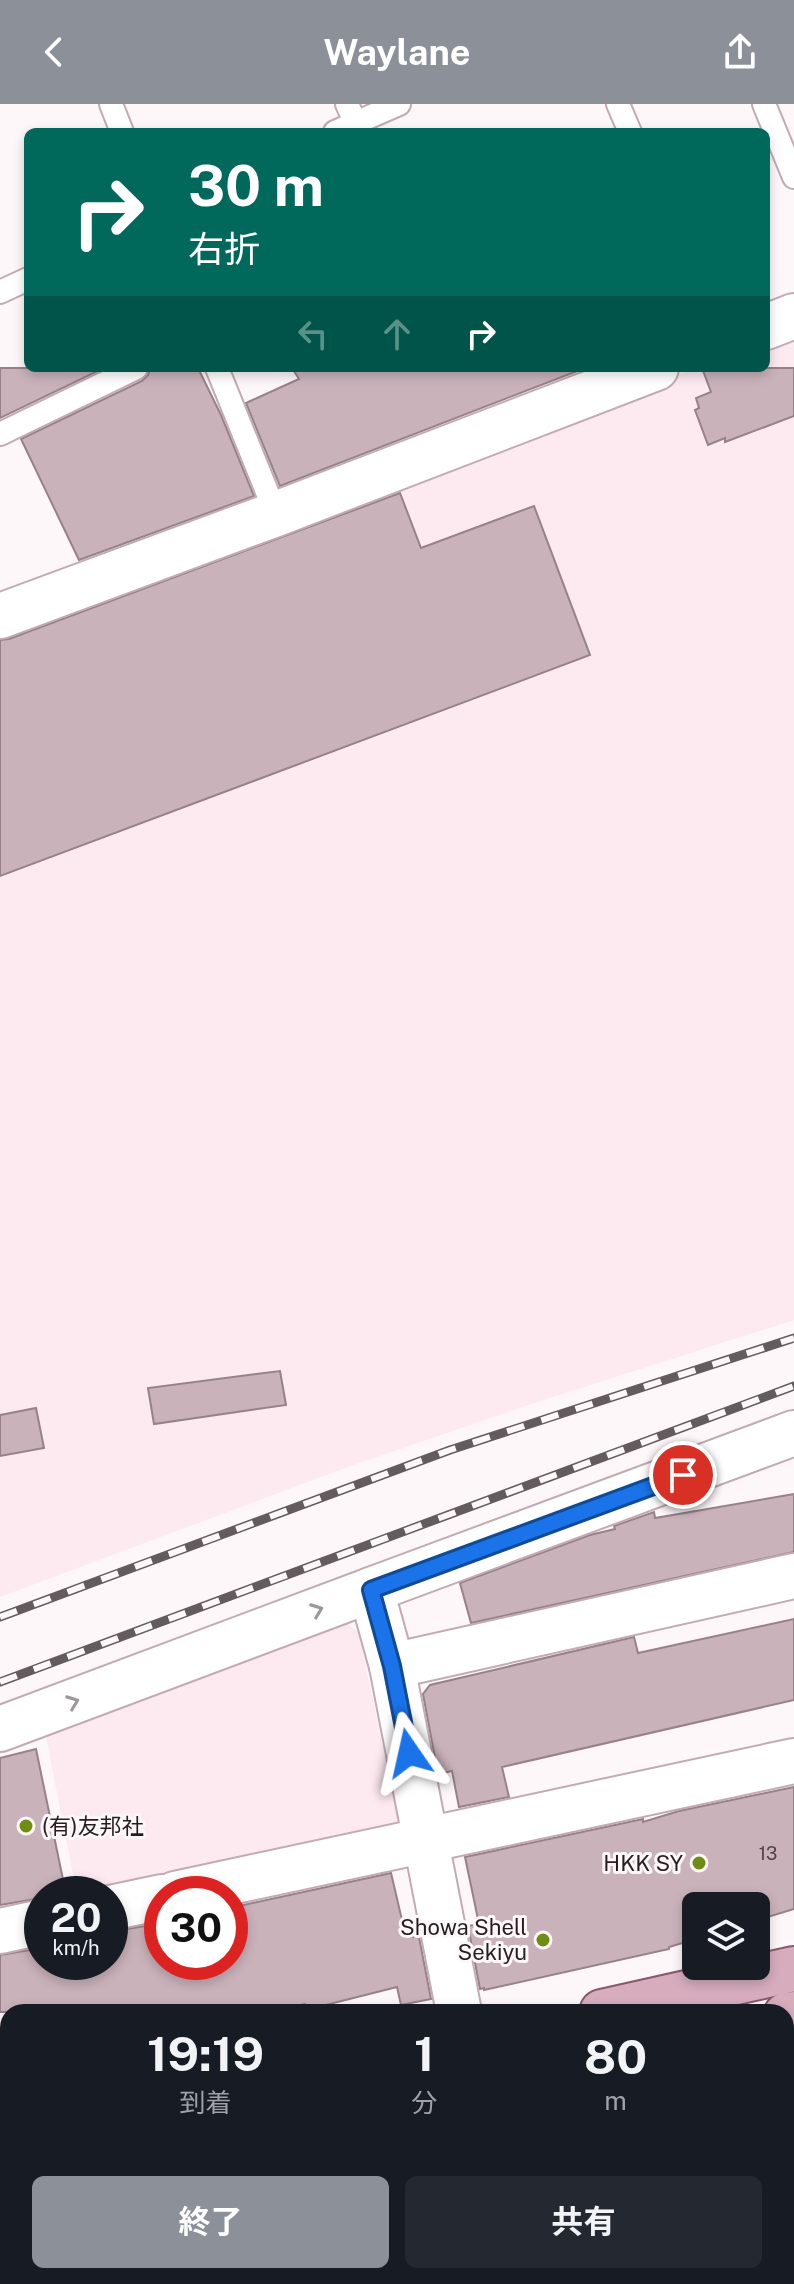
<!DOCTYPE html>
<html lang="ja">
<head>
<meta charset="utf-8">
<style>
	:root { --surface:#171b24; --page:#242831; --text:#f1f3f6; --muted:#9ea1a6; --accent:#8c9099 }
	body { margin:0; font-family:"Public Sans","Noto Sans JP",sans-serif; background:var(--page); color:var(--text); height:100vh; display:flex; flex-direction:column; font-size:30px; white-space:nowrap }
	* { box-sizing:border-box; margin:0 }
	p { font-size:26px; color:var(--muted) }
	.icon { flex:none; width:44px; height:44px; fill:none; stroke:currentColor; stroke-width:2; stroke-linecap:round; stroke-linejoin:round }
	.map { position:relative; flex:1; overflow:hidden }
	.side { position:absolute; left:0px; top:1900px; width:794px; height:280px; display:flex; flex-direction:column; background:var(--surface); border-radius:24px 24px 0 0; box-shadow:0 4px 12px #0003 }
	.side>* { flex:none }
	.top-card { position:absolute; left:24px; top:24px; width:746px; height:244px; border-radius:12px; box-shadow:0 4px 12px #0003; background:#00695c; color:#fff; overflow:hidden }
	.controls { position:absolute; left:682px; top:1788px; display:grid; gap:16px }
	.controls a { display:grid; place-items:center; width:88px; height:88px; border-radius:12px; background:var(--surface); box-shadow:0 4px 12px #0003; font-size:40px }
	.speed { position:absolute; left:24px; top:1772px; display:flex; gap:16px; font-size:40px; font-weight:700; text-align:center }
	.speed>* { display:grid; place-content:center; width:104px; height:104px; border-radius:50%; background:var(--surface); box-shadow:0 4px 12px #0003; line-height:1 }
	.speed small { font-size:20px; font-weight:400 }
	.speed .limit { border:12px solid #d22; background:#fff; color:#111 }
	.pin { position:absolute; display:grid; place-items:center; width:68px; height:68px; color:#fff; margin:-34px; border:4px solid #fff; border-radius:50%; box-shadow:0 2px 8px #0007 }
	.me { position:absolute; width:88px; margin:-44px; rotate:349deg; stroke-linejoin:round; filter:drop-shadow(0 0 6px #0008) }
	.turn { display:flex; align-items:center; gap:28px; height:168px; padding:0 32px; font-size:36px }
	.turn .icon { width:104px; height:104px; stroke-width:2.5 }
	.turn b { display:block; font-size:56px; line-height:68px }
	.lanes { display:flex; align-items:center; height:76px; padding:0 32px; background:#0003; justify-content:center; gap:40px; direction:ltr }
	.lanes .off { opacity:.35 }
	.eta { display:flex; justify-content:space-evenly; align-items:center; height:136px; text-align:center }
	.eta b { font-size:48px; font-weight:700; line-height:56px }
	.primary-button { display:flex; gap:16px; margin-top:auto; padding:16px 32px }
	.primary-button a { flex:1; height:92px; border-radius:12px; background:var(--accent); color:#fff; font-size:32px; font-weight:700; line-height:92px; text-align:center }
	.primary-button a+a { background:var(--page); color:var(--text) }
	header { display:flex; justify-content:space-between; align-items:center; height:104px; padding:0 32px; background:var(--accent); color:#fff; font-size:36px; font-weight:700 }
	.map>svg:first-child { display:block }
</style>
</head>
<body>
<header><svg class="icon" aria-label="back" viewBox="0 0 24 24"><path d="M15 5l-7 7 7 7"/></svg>Waylane<svg class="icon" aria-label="share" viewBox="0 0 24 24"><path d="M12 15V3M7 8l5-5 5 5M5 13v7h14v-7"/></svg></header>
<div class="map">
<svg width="794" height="2180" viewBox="0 0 794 2180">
	<rect width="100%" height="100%" fill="#fdf7f9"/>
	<!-- built -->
	<g fill="#fde9f0">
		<path d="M794,226V1216L531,1300L342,1365L0,1493V533L696,264H766V237Z"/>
		<path d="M345,1518L358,1528L401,1725L90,1790H77L45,1628Z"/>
	</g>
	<!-- building -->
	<g fill="#cab2ba" stroke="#988189" stroke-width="2">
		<path d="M0,264H104L0,314Z"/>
		<path d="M150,264H198L221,311L254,392L79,456L21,335L142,277L148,271Z"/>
		<path d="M292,264H585L280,382L246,299L299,275Z"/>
		<path d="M702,264H794V312L725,338V334L708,341L695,306L699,304L696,294L711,288Z"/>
		<path d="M400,389L421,444L534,402L590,551L0,772V536L9,535Z"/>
		<path d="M280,1267L286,1301L154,1320L148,1284Z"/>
		<path d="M36,1304L44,1344L0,1352V1311Z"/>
		<path d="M794,1390V1448L471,1519L460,1479L590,1431L615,1425L614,1422L654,1408L655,1414Z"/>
		<path d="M794,1515V1596L502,1663L509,1693L459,1703L452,1667L438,1670L423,1590L430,1581L634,1533L638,1549Z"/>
		<path d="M36,1645L66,1790H42V1794L0,1801V1654Z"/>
		<path d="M794,1683V1805L761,1815L757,1802H696V1835L669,1843V1845L484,1886V1884L480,1885L468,1822L479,1820L465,1753L643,1715V1718L679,1707Z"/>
		<path d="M391,1769L406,1833H419L431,1895L401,1901L397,1883L306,1906L305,1900L271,1908H0V1851L42,1844V1858H110V1828L162,1819V1858H230V1804Z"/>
	</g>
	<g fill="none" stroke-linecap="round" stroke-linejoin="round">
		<!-- lane casing -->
		<g stroke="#c3abb3" stroke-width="26">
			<g id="lane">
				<path d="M111,0L122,28"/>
				<path d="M347,0L355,18"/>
				<path d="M618,0L630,28"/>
				<path d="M764,0L794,73"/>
				<path d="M335,28L399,0"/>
				<path d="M0,188L28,175"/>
				<path d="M217,264L276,410"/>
				<path d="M0,330L136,264"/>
			</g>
		</g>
		<!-- street casing -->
		<g stroke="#c3abb3" stroke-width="48">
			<g id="street">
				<path d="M766,223L794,212"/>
				<path d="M0,512L276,410L656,264"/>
				<path d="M392,1562L794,1472"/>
				<path d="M0,1625L371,1486"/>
				<path d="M175,1790L794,1657"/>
				<path d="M110,1804L162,1793"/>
				<path d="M0,1827L42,1818"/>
				<path d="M459,1908L392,1562L371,1486L794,1329"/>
				<path d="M786,2121L794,2120"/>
				<path d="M521,2180L557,2172"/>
			</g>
		</g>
		<!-- primary casing -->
		<g stroke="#88586b" stroke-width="48">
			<g id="primary">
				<path d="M602,1908L794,1865"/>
				<path d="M786,1911L794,1910"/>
				<path d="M0,2036L8,2034"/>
				<path d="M0,2084L8,2082"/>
			</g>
		</g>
		<!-- lane -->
		<use href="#lane" stroke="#fff" stroke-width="22"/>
		<!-- street -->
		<use href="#street" stroke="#fff" stroke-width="44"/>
		<!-- primary -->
		<use href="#primary" stroke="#d7adbe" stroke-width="44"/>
		<!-- rail casing -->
		<g stroke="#635b5e" stroke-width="9">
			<g id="rail">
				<path d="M0,1513L450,1346L794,1234"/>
				<path d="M0,1578L794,1282"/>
			</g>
		</g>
		<!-- rail -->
		<use href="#rail" stroke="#fdf7f9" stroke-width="6" stroke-dasharray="18" stroke-linecap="butt"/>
	</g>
	<!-- one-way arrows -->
	<defs><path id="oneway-chevron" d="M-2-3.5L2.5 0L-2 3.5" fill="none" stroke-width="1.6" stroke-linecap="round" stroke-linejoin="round" transform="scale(2)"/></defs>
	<g stroke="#9d999b">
		<use href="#oneway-chevron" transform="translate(317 1506) rotate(-21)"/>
		<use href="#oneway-chevron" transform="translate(73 1598) rotate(-21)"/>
	</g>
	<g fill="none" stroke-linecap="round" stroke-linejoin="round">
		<!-- route casing -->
		<g stroke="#114b97" stroke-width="20">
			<path id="route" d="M409,1649L392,1562L371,1486L683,1371"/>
		</g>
		<!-- route -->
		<use href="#route" stroke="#1a73e8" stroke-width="14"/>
	</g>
	<!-- markers -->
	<g fill="#6d8e13" stroke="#fdf7f9" stroke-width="3">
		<circle cx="26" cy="1722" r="8"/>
		<circle cx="699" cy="1759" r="8"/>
		<circle cx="543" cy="1836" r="8"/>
	</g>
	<g text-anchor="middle" stroke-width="6" stroke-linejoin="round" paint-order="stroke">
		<!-- number labels -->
		<g font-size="18" fill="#4f4246">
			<text x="768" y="1756">13</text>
		</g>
		<!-- poi labels -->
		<g font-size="22" fill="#261d20" stroke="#fdf7f9" text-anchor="end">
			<text x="42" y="1730" text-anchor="start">(有)友邦社</text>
			<text x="683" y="1767">HKK SY</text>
			<text x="527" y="1831">Showa Shell<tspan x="527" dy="25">Sekiyu</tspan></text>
		</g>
	</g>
</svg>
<div class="controls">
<a><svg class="icon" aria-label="layers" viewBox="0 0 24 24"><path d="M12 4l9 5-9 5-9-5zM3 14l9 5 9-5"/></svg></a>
</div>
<div class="speed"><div>20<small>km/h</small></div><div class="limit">30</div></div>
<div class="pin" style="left:683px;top:1371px;background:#d93025"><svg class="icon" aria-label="arrive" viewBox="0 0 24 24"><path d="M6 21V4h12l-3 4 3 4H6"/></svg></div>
<svg class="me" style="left:409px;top:1649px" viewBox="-20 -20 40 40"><path d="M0-17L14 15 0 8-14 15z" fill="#1a73e8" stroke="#fff" stroke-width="4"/></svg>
<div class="top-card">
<div class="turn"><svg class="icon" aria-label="right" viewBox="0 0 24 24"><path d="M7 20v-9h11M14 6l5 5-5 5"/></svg><div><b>30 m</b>右折</div></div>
<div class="lanes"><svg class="icon off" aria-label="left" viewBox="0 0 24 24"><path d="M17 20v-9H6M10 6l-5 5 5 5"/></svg><svg class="icon off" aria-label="ahead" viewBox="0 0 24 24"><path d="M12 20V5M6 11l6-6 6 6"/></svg><svg class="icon" aria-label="right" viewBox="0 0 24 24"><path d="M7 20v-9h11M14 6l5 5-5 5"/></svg></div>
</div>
<section class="side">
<div class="eta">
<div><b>19:19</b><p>到着</p></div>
<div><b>1</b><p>分</p></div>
<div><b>80</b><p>m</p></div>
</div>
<div class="primary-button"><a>終了</a><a>共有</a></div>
</section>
</div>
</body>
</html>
